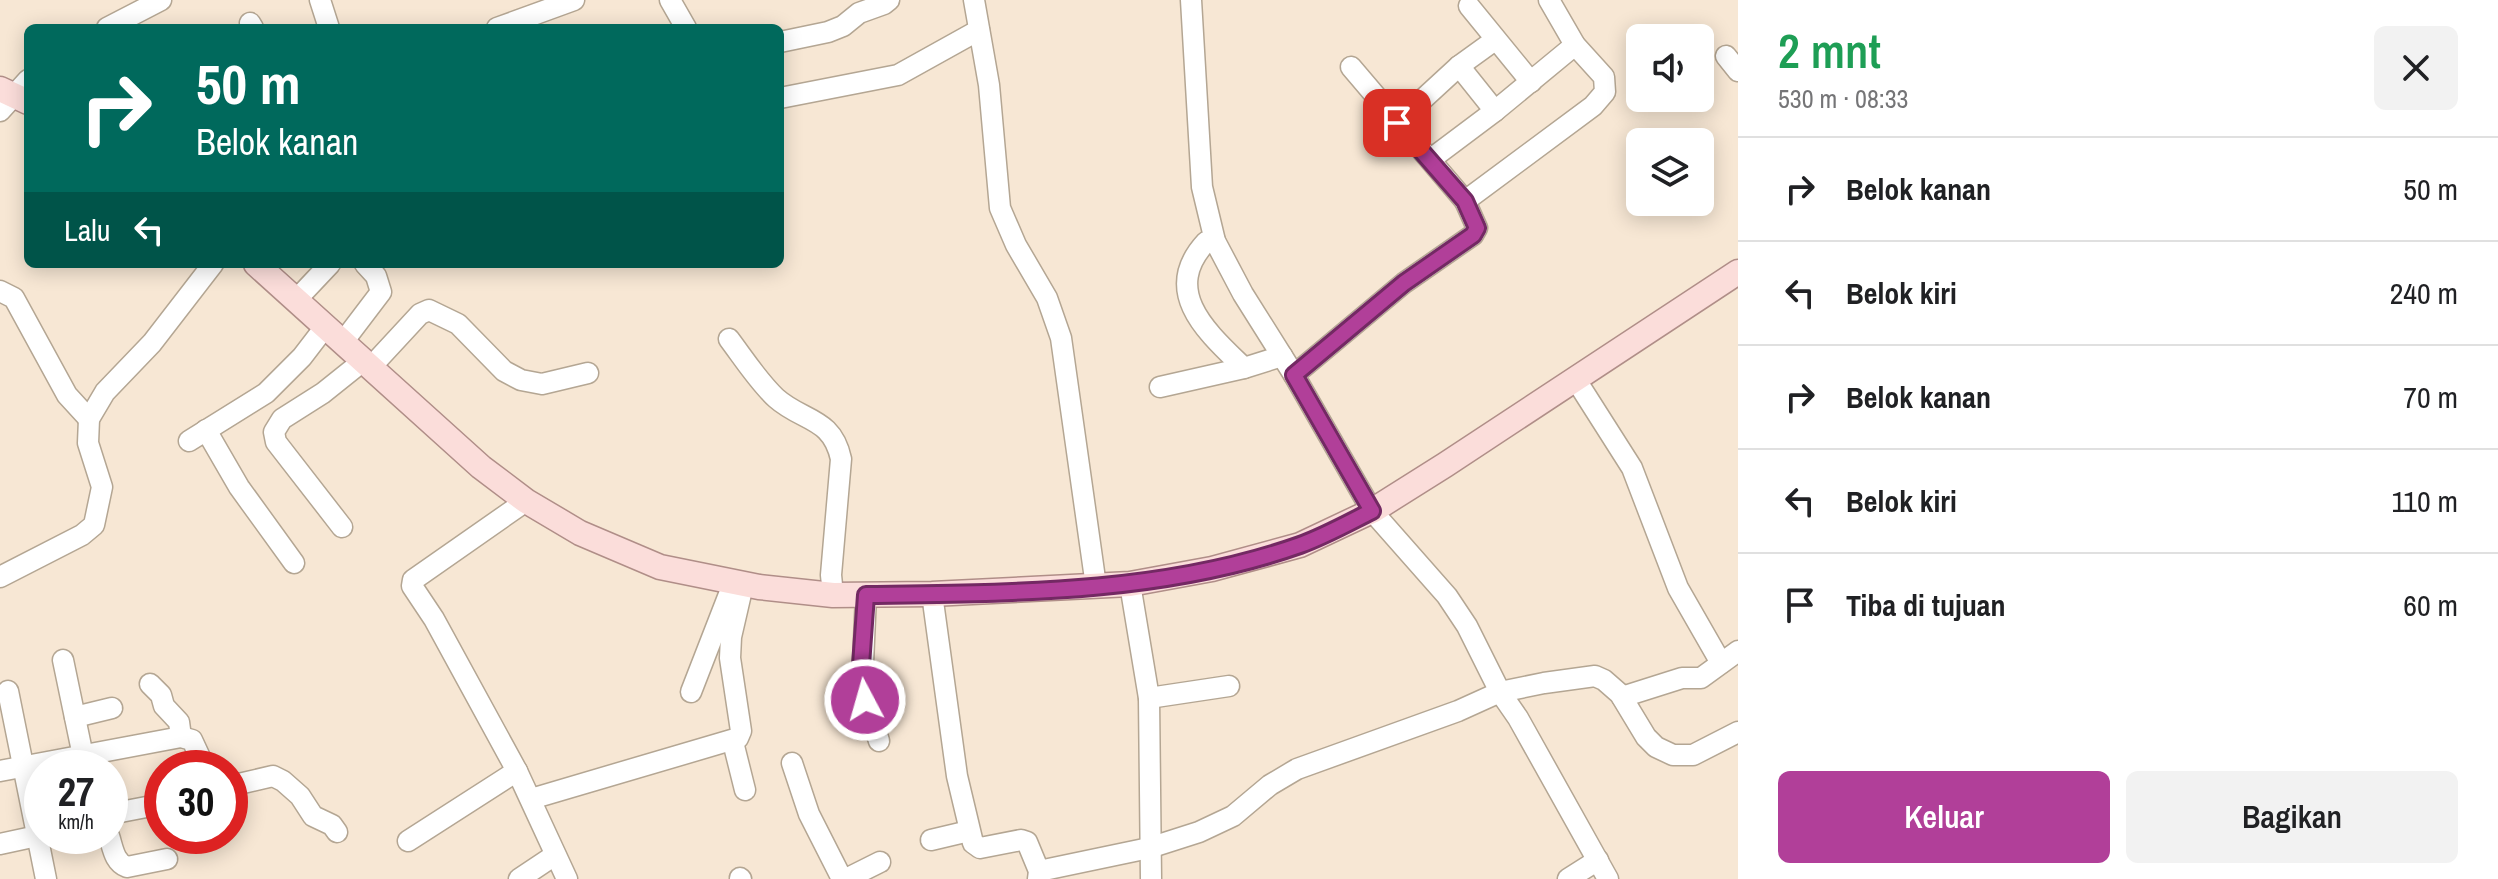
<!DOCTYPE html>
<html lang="id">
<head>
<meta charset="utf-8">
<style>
	:root { --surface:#fff; --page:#f2f2f2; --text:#202124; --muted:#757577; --line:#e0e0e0; --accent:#b13f99 }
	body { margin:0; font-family:"Archivo Narrow",sans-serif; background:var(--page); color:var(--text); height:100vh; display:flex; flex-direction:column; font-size:30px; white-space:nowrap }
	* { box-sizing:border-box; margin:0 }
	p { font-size:26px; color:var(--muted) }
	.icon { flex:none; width:44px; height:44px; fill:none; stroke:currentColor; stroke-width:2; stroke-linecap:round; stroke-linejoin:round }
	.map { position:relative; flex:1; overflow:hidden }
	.drawer { display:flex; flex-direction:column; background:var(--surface); width:760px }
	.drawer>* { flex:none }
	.banner { position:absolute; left:24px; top:24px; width:760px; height:244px; border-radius:12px; box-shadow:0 4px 20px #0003; background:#00695c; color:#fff; overflow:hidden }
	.buttons { position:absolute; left:1626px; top:24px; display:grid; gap:16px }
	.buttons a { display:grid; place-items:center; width:88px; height:88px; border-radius:12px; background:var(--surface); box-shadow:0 4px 20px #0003; font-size:40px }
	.speed { position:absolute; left:24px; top:750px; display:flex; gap:16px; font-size:40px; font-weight:700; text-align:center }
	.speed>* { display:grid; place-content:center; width:104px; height:104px; border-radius:50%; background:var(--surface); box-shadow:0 4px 20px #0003; line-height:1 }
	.speed small { font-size:20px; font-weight:400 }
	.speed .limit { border:12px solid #d22; background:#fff; color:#111 }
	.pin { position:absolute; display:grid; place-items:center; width:68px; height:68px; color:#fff; margin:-34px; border-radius:16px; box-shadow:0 4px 12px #0006 }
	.me { position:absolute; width:88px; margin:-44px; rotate:354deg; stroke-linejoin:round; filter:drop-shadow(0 0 6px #0008) }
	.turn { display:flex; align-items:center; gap:28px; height:168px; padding:0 40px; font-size:36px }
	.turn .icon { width:104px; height:104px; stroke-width:2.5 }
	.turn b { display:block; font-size:56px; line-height:68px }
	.then { display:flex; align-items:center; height:76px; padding:0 40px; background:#0003; gap:16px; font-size:30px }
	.round { display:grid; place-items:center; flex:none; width:84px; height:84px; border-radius:12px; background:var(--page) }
	.head { display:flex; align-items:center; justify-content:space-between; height:136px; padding:0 40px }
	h1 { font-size:48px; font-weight:600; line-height:60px; color:#1e9e55 }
	.action { display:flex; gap:16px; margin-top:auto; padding:16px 40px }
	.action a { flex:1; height:92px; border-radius:12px; background:var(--accent); color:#fff; font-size:32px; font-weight:600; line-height:92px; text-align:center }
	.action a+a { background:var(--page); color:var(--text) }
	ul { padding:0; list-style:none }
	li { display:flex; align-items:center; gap:24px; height:104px; padding:0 40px; border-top:2px solid var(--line) }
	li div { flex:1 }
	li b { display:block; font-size:30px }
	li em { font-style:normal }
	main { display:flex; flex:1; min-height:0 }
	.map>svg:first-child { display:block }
</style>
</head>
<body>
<main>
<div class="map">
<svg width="1738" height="879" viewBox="0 0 1738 879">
	<rect width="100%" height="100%" fill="#f7e7d4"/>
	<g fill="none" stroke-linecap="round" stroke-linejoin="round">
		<!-- minor casing -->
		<g stroke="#b4a693" stroke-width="23">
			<g id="minor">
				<path d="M320,0L329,28"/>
				<path d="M670,0L686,28"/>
				<path d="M974,0L989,85L1000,208L1016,245L1047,298L1061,338L1096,586"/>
				<path d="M1191,0L1202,187L1215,241L1243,294L1294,375"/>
				<path d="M1549,0L1575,45L1604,77L1605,92L1593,106L1465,201L1477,228L1473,235L1404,283L1294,375L1372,511L1447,596L1467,626L1500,692L1518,718L1608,879"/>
				<path d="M1469,6L1531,82"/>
				<path d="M250,23L253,28"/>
				<path d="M107,28L161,0"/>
				<path d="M497,28L574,0"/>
				<path d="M780,42L828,32L843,26L859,13L884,4L889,0"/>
				<path d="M1726,56L1738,71"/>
				<path d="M1459,66L1495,111"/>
				<path d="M1351,67L1465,201"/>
				<path d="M780,98L898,75L979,30"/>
				<path d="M0,111L28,80"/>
				<path d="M1397,123L1459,66L1495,40"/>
				<path d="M1431,159L1495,111L1575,45"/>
				<path d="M1215,241L1206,242C1160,292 1208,333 1244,368"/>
				<path d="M0,291L14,298L67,395L89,419"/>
				<path d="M296,300L330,264"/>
				<path d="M729,339C744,359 758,381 776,398C803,422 832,417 841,459L831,575L833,595"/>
				<path d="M343,342L381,292L376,276L365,264"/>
				<path d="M370,368L420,314L429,310L458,324L504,371L521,380L542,384L588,373"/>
				<path d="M1576,380L1632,468L1678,588L1721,663"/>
				<path d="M1160,387L1244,368L1282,356"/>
				<path d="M206,430L239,487L294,563"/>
				<path d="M189,441L266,393L302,357L325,327"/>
				<path d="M526,501L413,580L412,586L434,619L517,771L567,879"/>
				<path d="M342,527L276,442L274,432L282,419L323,393L363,361"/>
				<path d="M0,577L82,535L94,525L102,487L88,443L89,419L105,392L152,343L213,264"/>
				<path d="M1130,584L1149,698L1151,879"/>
				<path d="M932,594L957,776L973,843L980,848L1021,840L1027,842L1039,871L1038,879"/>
				<path d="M866,595L862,686L879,741"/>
				<path d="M63,660L83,756"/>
				<path d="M150,684L161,695L164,706L179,722L181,737"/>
				<path d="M8,691L46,879"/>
				<path d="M691,692L733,584"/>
				<path d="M1622,697L1682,678H1701L1738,651"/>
				<path d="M1149,698L1229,686"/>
				<path d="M75,717L112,708"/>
				<path d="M733,742L745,790"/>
				<path d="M792,763L809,814L842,879"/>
				<path d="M0,771L181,737L192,740L205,768"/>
				<path d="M230,786L273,776L283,781L300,796L313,816L332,825L337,832"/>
				<path d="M531,799L738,738L741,731L730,658L731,637L743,585"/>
				<path d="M110,814L162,804"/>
				<path d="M109,836C113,848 114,862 127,867L167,859"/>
				<path d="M931,840L969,831"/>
				<path d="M408,841L517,771"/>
				<path d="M0,844L37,836L42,833"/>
				<path d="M1039,871L1149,848L1199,832L1233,816L1270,785L1297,769L1458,711L1500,692L1544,683L1595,676L1604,680L1620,694L1646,737L1656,747L1673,755H1693L1738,732"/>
				<path d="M740,878L741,879"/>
				<path d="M519,879L555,855"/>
				<path d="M846,879L880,862"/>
				<path d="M1568,879L1598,860"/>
			</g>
		</g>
		<!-- major casing -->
		<g stroke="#b08e88" stroke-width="27">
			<g id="major">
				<path d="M0,89L28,102"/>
				<path d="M256,264L481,467L526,501L580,533L660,567L759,587L833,595L932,594L1130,584L1212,569L1300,545L1372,511L1445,465L1738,272"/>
			</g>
		</g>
		<!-- minor -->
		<use href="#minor" stroke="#fff" stroke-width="20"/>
		<!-- major -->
		<use href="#major" stroke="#fbddda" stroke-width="24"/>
	</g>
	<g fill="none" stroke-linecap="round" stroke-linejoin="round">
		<!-- route casing -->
		<g stroke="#732963" stroke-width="20">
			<path id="route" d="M865,700L861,665L866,595C1010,593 1162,594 1300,545C1325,536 1348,523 1372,511L1294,375L1404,283L1473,235L1477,228L1465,201L1397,123"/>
		</g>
		<!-- route -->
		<use href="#route" stroke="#b13f99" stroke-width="14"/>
	</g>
</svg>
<div class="buttons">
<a><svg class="icon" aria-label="sound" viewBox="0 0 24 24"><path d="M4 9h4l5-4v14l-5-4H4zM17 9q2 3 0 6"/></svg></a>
<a><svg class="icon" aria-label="layers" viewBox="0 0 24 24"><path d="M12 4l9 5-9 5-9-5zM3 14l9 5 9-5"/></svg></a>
</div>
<div class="speed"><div>27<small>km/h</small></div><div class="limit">30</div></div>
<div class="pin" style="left:1397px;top:123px;background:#d93025"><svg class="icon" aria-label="arrive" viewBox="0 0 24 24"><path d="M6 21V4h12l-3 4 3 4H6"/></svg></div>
<svg class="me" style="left:865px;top:700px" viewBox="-20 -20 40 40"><circle r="17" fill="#b13f99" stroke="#fff" stroke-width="3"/><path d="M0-11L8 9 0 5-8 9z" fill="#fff"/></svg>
<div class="banner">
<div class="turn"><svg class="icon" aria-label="right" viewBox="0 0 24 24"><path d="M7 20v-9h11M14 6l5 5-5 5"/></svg><div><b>50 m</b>Belok kanan</div></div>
<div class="then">Lalu<svg class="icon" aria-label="left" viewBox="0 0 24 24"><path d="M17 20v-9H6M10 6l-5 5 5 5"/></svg></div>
</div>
</div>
<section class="drawer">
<div class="head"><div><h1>2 mnt</h1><p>530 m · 08:33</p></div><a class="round"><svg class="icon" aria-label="close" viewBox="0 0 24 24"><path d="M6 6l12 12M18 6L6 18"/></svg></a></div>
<ul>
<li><svg class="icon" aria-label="right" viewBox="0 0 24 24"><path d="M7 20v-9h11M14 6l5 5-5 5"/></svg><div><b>Belok kanan</b></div><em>50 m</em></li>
<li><svg class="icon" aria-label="left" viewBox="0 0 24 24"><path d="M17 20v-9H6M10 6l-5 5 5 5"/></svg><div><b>Belok kiri</b></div><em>240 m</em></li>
<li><svg class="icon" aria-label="right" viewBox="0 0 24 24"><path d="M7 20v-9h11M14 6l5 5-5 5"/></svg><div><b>Belok kanan</b></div><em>70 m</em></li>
<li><svg class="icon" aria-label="left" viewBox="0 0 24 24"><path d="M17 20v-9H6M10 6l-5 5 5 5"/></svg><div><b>Belok kiri</b></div><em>110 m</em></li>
<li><svg class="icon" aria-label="arrive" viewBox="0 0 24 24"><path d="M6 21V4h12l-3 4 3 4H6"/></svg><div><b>Tiba di tujuan</b></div><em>60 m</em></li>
</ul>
<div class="action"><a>Keluar</a><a>Bagikan</a></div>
</section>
</main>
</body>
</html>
